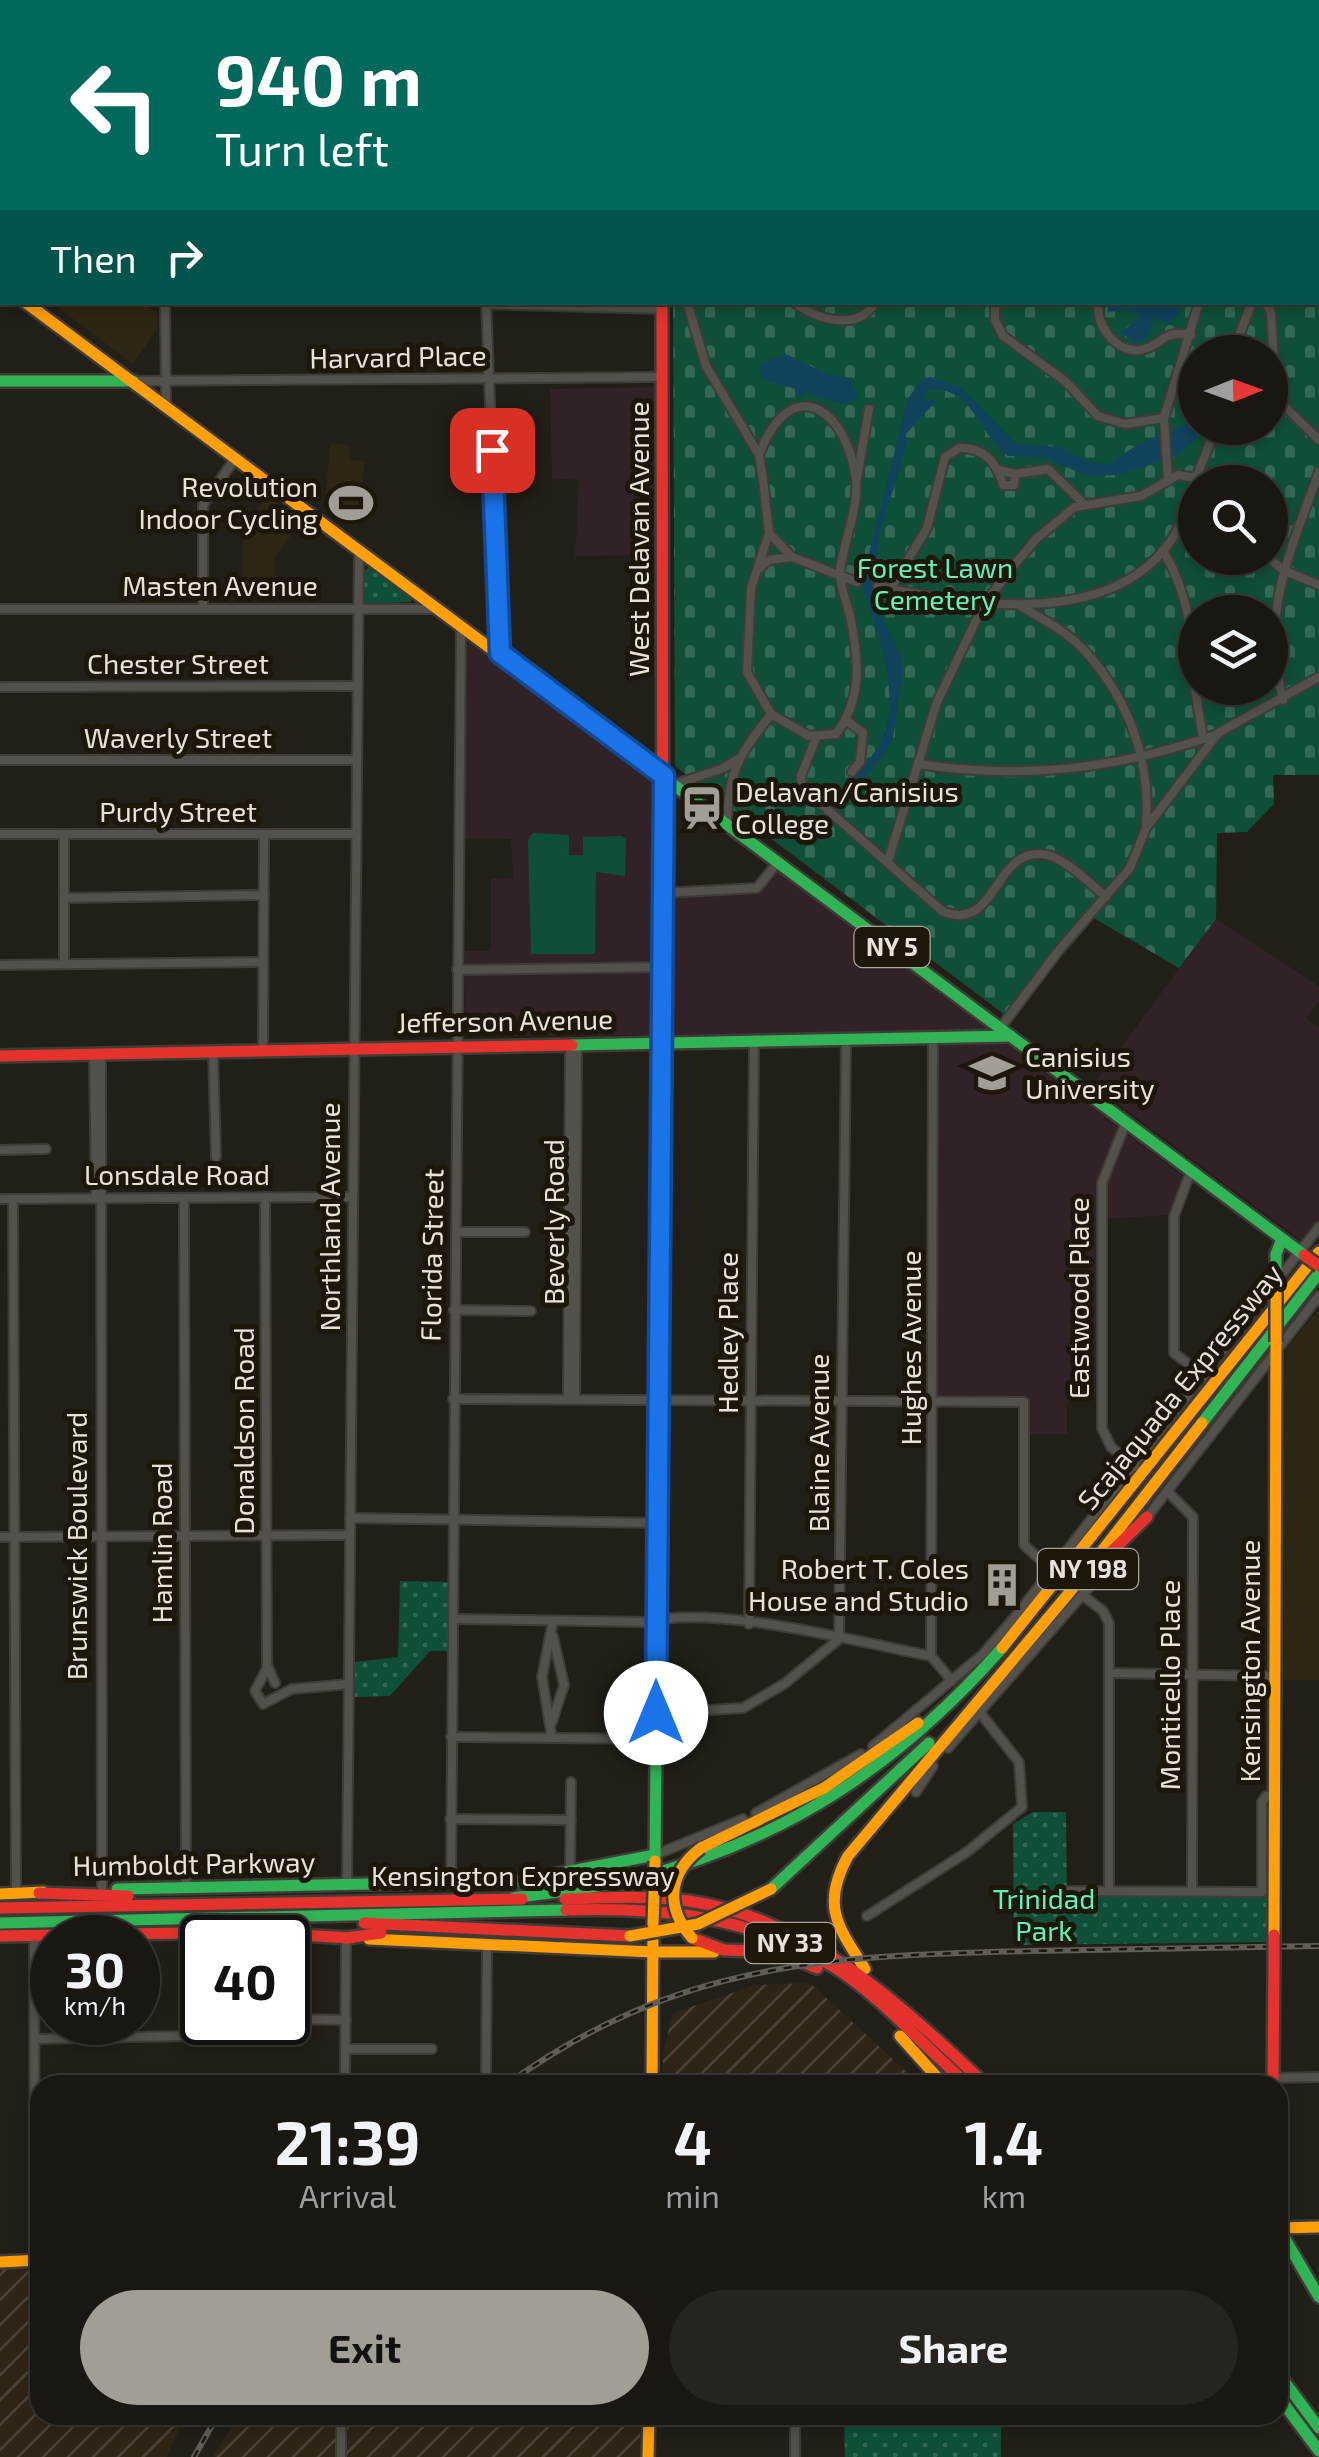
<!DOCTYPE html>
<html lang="en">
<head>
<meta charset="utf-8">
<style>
	:root { --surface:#1a1712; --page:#272420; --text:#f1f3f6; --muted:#9f9f9f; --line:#383632; --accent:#a29e96 }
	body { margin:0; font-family:"Exo 2",sans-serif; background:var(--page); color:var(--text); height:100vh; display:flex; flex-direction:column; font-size:38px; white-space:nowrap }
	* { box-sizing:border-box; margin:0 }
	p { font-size:32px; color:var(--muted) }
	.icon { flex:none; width:55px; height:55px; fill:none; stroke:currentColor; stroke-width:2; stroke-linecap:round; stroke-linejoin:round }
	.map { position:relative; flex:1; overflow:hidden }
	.details { position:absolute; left:30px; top:2075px; width:1258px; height:350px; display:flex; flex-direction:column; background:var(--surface); border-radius:30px; box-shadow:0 5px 15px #0003,0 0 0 2px var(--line) }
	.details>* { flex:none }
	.banner { position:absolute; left:0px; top:0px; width:1320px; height:305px; box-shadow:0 5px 15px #0003,0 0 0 2px var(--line); background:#00695c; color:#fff; overflow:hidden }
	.needle { width:65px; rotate:89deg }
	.tools { position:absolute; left:1178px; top:335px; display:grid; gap:20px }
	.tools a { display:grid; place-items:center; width:110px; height:110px; border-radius:50%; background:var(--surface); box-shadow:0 5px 15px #0003,0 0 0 2px var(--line); font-size:50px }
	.speed { position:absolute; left:30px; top:1915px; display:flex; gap:20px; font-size:50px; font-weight:700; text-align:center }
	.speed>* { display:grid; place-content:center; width:130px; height:130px; border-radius:50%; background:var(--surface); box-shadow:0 5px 15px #0003,0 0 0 2px var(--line); line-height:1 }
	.speed small { font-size:25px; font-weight:400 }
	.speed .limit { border:5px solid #111; border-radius:15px; background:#fff; color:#111 }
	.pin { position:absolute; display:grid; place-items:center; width:85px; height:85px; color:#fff; margin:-42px; border-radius:20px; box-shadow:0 5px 15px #0006 }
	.me { position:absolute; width:110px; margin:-55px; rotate:0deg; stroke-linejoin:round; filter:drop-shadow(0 0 8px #0008) }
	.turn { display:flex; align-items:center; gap:35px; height:210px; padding:0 50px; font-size:45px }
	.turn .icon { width:130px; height:130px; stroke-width:2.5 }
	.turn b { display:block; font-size:70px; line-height:85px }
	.then { display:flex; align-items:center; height:95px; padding:0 50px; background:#0003; gap:20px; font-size:38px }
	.eta { display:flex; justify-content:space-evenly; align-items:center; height:170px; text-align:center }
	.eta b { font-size:60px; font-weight:700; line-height:70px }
	.button { display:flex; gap:20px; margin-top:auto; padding:20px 50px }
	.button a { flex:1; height:115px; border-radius:60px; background:var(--accent); color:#111; font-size:40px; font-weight:700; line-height:115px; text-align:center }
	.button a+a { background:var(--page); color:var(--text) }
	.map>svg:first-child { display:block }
</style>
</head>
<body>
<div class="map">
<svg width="1319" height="2457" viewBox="0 0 1319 2457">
	<defs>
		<pattern id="industrial-furrows" width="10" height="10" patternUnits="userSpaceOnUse" patternTransform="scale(2.5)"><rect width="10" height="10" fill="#2f2517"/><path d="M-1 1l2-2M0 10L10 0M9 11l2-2" fill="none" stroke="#4d4438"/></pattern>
		<pattern id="cemetery-stones" width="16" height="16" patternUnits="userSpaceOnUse" patternTransform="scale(2.5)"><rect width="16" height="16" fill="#0f4f38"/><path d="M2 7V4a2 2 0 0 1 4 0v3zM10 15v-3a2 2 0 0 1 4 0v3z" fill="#326854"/></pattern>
		<pattern id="park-dots" width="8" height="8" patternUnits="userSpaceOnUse" patternTransform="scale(2.5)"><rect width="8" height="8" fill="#0f4f38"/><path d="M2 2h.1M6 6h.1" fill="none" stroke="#326854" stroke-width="1.8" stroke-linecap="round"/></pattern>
	</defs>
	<rect width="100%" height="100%" fill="#221f18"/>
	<!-- built -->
	<g fill="#2e2614">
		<path d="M52,303H142L157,313V329L133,364Z"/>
		<path d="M330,443L349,445V460L365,461L357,528L325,504Z"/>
		<path d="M267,496L302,519L275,558V598L242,599L243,530Z"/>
		<path d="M1319,1309V1680H1283L1281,1356Z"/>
	</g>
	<!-- industrial -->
	<g fill="url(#industrial-furrows)">
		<path d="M810,1983L921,2085H663V2052L673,2013L755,1985Z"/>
		<path d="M40,2267V2415H186L166,2457H0V2268Z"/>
		<path d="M240,2415H640V2457H213Z"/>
	</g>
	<!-- education -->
	<g fill="#312228">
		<path d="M655,387L657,555L575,556L579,480L552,478L550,389Z"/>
		<path d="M470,643L657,781L658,895L751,894L778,871L1185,1178L1170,1215L1099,1219L1095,1397H1074L1067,1404V1434H1028V1397L937,1395V1033L464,1036L465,951H491V879L513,878L511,839L463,838L464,648Z"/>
		<path d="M1216,919L1319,986V1001L1306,1018L1319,1028V1221L1301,1240L1093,1085Z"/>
	</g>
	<!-- grass -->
	<path fill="#0f4f38" d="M533,833L569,835V855H583V837L622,836L626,840L625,876L596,872L595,954H531L528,840Z"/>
	<!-- cemetery -->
	<path fill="url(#cemetery-stones)" fill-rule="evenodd" d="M671,0H1319V775H1273L1274,804L1247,832L1217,833L1216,919L1179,968L1092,917L1009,1018L675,766L673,303L1318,302V2ZM1195,352H1270V428H1195ZM1195,482H1270V558H1195ZM1195,612H1270V688H1195Z"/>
	<!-- park -->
	<g fill="url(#park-dots)">
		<path d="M370,566L411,598V602L363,604V573Z"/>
		<path d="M400,1581L451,1582L447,1651H430L390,1696L355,1697V1662L398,1657Z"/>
		<path d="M1033,1812H1066L1067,1897L1266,1895L1267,1942L1014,1945L1013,1824Z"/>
		<path d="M844,2415H1001V2457H845Z"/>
	</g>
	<!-- water -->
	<g fill="#11425c">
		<path d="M1108,302H1186V303L1170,324L1155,318L1145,339L1136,342L1120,333L1141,316L1127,309L1108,312Z"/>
		<path d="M786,354L827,374L849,378L858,397L846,405L806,393L799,399L796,389L761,379L760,363Z"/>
		<path d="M931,377L961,388L1016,444L1059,447L1090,462L1108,464L1139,444L1195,421V428H1208L1177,456L1117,475L1088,476L1042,457L1008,456C979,435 972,384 928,390L922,399L936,401L906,434L907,444L880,532L875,577L882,617L901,656L903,671L893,737L887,751L838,810L831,805C843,783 862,770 876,750C906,704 879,635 863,590V577L908,399L921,380Z"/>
	</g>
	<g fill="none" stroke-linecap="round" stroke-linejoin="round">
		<!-- street casing -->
		<g stroke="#3f3c37" stroke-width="12">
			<g id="street">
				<path d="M365,0L370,2"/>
				<path d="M471,0V2"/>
				<path d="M705,0L708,2"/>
				<path d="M0,36H2"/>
				<path d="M0,144L2,145"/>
				<path d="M1318,238H1319"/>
				<path d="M1318,287L1319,297"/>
				<path d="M165,302L166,405"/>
				<path d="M486,302L500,653"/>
				<path d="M687,302L706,366L759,455L763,479L769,533L751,588L747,672L771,714L809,736L836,734C863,698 859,659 850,616C847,602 839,586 840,571C843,543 859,508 856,480C848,411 792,368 759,455"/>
				<path d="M794,302C816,320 859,332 875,302"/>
				<path d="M995,302V320L1003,336L1065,381L1098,416L1125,424L1164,418"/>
				<path d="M1099,302C1094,323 1115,353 1140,350C1162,347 1161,329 1191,335"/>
				<path d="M1266,302L1271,313L1276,398L1319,440"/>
				<path d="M486,304L662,309"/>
				<path d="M1233,352L1252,302"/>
				<path d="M133,381L663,377"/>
				<path d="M1015,474L1048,469L1085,505"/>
				<path d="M857,478L869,409"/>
				<path d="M1168,480L1164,418L1199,302"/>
				<path d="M769,533L792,557L857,582"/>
				<path d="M1164,552C1189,595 1193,637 1195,686"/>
				<path d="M1269,558L1283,570L1319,585"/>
				<path d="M760,568L769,560L792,557"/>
				<path d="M878,586C992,611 1162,634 1195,483"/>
				<path d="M891,588L927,528L945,457L959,448C984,447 997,463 1003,485H1014L1015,474L999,470"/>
				<path d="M1019,605C1040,618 1066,631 1083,649C1128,697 1151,760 1146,825"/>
				<path d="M0,609H435"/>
				<path d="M203,609V505L236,457"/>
				<path d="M0,687L357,686"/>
				<path d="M1195,688L1203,739"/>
				<path d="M1283,700C1260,612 1290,552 1319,472"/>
				<path d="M846,720L863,733L860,762L852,772"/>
				<path d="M816,738L801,776L802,787L942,911C996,934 993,851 1041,854C1063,855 1090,884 1106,897"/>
				<path d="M0,760H356"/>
				<path d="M918,764C1023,780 1118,769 1218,734"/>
				<path d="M676,784L724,768L736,760"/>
				<path d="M727,822C729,769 739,756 771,714"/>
				<path d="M0,834H356"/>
				<path d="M64,834V964"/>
				<path d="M888,861L937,702L984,604L1015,564L1037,538L1075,507L1141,496L1178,475L1196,478L1216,428"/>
				<path d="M662,893L757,888L778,862"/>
				<path d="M64,898L264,895"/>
				<path d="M0,965L263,962"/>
				<path d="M457,970L662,967"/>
				<path d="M1001,1027L1059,950L1130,868L1146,828L1218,733L1319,677"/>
				<path d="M263,1051L264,834"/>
				<path d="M213,1052L216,1157"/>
				<path d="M94,1054L96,1199"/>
				<path d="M101,1054L102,1889"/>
				<path d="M1126,1122L1102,1183V1428L1111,1447L1135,1467"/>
				<path d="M0,1150L46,1149"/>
				<path d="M1191,1171L1174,1216V1353L1204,1376"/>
				<path d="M265,1197L267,1665L275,1683"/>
				<path d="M184,1198L186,1888"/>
				<path d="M0,1199L353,1197"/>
				<path d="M13,1199L16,1893"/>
				<path d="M456,1232H525"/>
				<path d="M454,1310L531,1311"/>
				<path d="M453,1399L1024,1402V1545L1052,1570"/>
				<path d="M568,1399L570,1045"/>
				<path d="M575,1399L577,1045"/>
				<path d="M1167,1491L1193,1517L1192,1891"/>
				<path d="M1147,1517L1319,1296"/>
				<path d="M350,1518L657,1523"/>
				<path d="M0,1537L350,1535"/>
				<path d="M1085,1597L1103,1611L1109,1623V1891"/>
				<path d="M456,1619L646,1622C715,1604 857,1642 931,1656"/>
				<path d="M749,1624L754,1042"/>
				<path d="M931,1656L933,1039"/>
				<path d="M931,1656L952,1681"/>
				<path d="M266,1670L255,1691L263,1704L292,1689L349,1684"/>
				<path d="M1109,1673L1275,1676"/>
				<path d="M656,1713L743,1708L784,1684L839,1639L846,1040"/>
				<path d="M552,1722L564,1685L553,1636"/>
				<path d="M451,1737L655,1739"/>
				<path d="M552,1738L542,1677L553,1621"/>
				<path d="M873,1746L983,1654L1015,1617L1319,1227"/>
				<path d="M948,1748L1120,1552"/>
				<path d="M916,1792L933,1766"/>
				<path d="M756,1813L861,1754"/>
				<path d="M450,1819L571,1820"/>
				<path d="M655,1855L743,1819"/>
				<path d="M570,1873L571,1782"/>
				<path d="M451,1884L461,629"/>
				<path d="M347,1886L359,552"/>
				<path d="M1067,1891L1262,1892V1802L1266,1796L1275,1795"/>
				<path d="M867,1916L967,1852L1022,1807L1019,1762L981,1714"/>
				<path d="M34,1936L35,2260"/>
				<path d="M288,2019L346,2020"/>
				<path d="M35,2039L234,2035L249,2022"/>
				<path d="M345,2049H432"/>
				<path d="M486,2078L487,1946"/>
				<path d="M1273,2078L1319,2077"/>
				<path d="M345,2085L346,1938"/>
				<path d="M341,2457V2415"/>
				<path d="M795,2457V2415"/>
			</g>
		</g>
		<!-- fast casing -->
		<g stroke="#3f3c37" stroke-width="16">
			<g id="fast">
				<path d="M660,0V2"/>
				<path d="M0,284L2,286"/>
				<path d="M0,381H133"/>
				<path d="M572,709L1304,1255"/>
				<path d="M572,1045L1011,1036"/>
				<path d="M1276,1292V1254L1282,1239"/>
				<path d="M1202,1423L1319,1273"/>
				<path d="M655,1861L663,1023"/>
				<path d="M117,1889L519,1881L655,1855"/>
				<path d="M771,1889L929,1743"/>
				<path d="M513,1898C553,1892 595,1889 634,1879C786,1840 899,1765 1002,1648"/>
				<path d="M0,1923L566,1910"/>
				<path d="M1278,2227L1319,2297"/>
				<path d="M1278,2373L1319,2428"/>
				<path d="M1278,2396L1319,2451"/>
			</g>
		</g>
		<!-- slow casing -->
		<g stroke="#3f3c37" stroke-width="16">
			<g id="slow">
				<path d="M25,302L572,709"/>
				<path d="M1002,1648L1319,1252"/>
				<path d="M701,1848L824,1788L918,1723"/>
				<path d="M0,1894L43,1892"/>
				<path d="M1274,1935L1276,1342"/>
				<path d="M369,1939L653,1952"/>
				<path d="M653,1952H714"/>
				<path d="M865,1969C837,1926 821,1905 848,1856L1069,1593L1202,1423"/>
				<path d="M900,2036L944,2085"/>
				<path d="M652,2085L653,1924"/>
				<path d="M1278,2228L1319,2227"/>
				<path d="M0,2262L40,2260"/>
				<path d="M648,2457L649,2415"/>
			</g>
		</g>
		<!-- jam casing -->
		<g stroke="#3f3c37" stroke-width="16">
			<g id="jam">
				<path d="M662,302L663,1023"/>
				<path d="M0,1056L572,1045"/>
				<path d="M1111,1552L1147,1517"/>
				<path d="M39,1893L128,1896"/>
				<path d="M565,1899C606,1898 648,1895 689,1901C811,1919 900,2004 986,2085"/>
				<path d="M0,1908L522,1899"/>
				<path d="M566,1910C662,1907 751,1916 834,1967C878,1994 928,2050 968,2085"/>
				<path d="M364,1923L630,1936"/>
				<path d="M0,1936L249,1932L351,1938"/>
				<path d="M346,1938L381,1933"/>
				<path d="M692,1938L724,1950L778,1952L817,1968"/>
				<path d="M1273,2085L1274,1959"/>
			</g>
		</g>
		<!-- street -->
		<use href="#street" stroke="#54514c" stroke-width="8"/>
		<!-- fast -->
		<use href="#fast" stroke="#30b455" stroke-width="11"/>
		<!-- slow -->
		<use href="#slow" stroke="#ff9f0a" stroke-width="11"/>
		<!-- jam -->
		<use href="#jam" stroke="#e5322d" stroke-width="11"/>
		<!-- rail casing -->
		<g stroke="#605d59" stroke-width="6">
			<g id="rail">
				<path d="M506,2085C677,1961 829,1956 1031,1951C1127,1949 1223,1947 1319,1946"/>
				<path d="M194,2457L218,2415"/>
			</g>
		</g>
		<!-- rail -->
		<use href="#rail" stroke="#1d170a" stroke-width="2.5" stroke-dasharray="8" stroke-linecap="butt"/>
		<!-- slow-bridge casing -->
		<g stroke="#3f3c37" stroke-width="16" stroke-linecap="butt">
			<g id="slow-bridge">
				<path d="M1276,1292V1342"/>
				<path d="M653,1924L655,1861"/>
				<path d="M630,1936L698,1924L771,1889"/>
				<path d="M692,1938C665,1907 668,1873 701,1848"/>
			</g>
		</g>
		<!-- jam-bridge casing -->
		<g stroke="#3f3c37" stroke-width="16" stroke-linecap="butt">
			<g id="jam-bridge">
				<path d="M1304,1255L1319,1266"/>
				<path d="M1274,1935V1959"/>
			</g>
		</g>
		<!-- slow-bridge -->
		<use href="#slow-bridge" stroke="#ff9f0a" stroke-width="11"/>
		<!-- jam-bridge -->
		<use href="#jam-bridge" stroke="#e5322d" stroke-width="11"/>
	</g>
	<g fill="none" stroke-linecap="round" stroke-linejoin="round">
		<!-- route casing -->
		<g stroke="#114b97" stroke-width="25">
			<path id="route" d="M492,450L500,653L664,776L656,1713"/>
		</g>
		<!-- route -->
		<use href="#route" stroke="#1a73e8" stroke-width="18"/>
	</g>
	<!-- icons -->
	<defs>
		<g id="stadium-bare" transform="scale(3.45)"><path d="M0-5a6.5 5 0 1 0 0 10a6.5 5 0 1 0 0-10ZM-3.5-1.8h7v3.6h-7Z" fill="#a29e96" stroke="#1d170a" stroke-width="2.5" paint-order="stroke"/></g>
		<g id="station-bare" transform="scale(3.45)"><path d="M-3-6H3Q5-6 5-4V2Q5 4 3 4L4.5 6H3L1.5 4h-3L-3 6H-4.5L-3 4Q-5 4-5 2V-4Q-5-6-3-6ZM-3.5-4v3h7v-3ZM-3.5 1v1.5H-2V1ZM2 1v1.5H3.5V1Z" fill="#a29e96" stroke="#1d170a" stroke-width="2.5" paint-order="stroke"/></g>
		<g id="university-bare" transform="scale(3.45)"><path d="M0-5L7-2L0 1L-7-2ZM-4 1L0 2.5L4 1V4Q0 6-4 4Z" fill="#a29e96" stroke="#1d170a" stroke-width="2.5" paint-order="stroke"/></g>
		<g id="building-bare" transform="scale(3.45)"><path d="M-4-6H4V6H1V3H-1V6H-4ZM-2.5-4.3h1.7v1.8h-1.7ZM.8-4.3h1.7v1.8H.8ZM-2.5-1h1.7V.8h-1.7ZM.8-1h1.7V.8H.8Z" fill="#a29e96" stroke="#1d170a" stroke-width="2.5" paint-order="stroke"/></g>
	</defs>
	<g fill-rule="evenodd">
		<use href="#stadium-bare" x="351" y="503"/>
		<use href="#station-bare" x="702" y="808"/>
		<use href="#university-bare" x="992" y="1073"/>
		<use href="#building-bare" x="1002" y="1585"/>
	</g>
	<g text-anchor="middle" stroke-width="10" stroke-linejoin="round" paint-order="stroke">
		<!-- shield labels -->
		<g fill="#1d170a" stroke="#aaa59c" stroke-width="2.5">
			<rect x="854.5" y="927" width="75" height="40" rx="8"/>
			<rect x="1038" y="1549" width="100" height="40" rx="8"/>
			<rect x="745" y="1923" width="90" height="40" rx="8"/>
		</g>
		<g font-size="25" font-weight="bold" fill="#e7e2da">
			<text x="892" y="956">NY 5</text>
			<text x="1088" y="1578">NY 198</text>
			<text x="790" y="1952">NY 33</text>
		</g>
		<!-- street labels -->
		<g font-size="28" fill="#e7e2da" stroke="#1d170a">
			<text transform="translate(398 357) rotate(-1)" y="10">Harvard Place</text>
			<text transform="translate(639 539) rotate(-90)" y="10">West Delavan Avenue</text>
			<text x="220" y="596">Masten Avenue</text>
			<text x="178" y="674">Chester Street</text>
			<text x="178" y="748">Waverly Street</text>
			<text x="178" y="822">Purdy Street</text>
			<text transform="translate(505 1021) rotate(-1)" y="10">Jefferson Avenue</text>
			<text x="177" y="1185">Lonsdale Road</text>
			<text transform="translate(330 1217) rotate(-90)" y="10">Northland Avenue</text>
			<text transform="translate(554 1222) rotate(-90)" y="10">Beverly Road</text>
			<text transform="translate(432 1255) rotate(-89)" y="10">Florida Street</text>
			<text transform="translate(1079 1298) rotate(-90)" y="10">Eastwood Place</text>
			<text transform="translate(728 1333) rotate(-90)" y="10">Hedley Place</text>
			<text transform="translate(911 1348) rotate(-90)" y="10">Hughes Avenue</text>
			<text transform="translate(1180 1387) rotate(-51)" y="10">Scajaquada Expressway</text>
			<text transform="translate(244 1431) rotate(-90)" y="10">Donaldson Road</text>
			<text transform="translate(819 1443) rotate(-90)" y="10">Blaine Avenue</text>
			<text transform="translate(162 1543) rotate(-90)" y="10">Hamlin Road</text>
			<text transform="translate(77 1546) rotate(-90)" y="10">Brunswick Boulevard</text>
			<text transform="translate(1250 1661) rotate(-90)" y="10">Kensington Avenue</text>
			<text transform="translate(1170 1685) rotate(-90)" y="10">Monticello Place</text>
			<text transform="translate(194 1864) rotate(-1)" y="10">Humboldt Parkway</text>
			<text x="523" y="1886">Kensington Expressway</text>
		</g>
		<!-- poi labels -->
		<g font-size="28" fill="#e7e2da" stroke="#1d170a" text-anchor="end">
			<text x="318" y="497">Revolution<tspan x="318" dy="32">Indoor Cycling</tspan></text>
			<text x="735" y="802" text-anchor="start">Delavan/Canisius<tspan x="735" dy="32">College</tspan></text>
			<text x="1025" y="1067" text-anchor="start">Canisius<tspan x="1025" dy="32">University</tspan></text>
			<text x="969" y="1579">Robert T. Coles<tspan x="969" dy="32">House and Studio</tspan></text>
		</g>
		<!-- park labels -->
		<g font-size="28" fill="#60f5bc" stroke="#1d170a">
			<text x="935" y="578">Forest Lawn<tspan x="935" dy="32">Cemetery</tspan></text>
			<text x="1044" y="1909">Trinidad<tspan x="1044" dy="32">Park</tspan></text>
		</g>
	</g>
</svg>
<div class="tools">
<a><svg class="needle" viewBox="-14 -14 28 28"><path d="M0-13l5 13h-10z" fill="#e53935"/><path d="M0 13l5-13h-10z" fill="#9f9f9f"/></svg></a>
<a><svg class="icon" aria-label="search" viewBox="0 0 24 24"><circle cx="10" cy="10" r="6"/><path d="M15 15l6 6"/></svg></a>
<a><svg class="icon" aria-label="layers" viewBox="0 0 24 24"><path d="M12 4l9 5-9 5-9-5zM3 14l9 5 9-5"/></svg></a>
</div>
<div class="speed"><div>30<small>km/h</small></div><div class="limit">40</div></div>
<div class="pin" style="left:492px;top:450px;background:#d93025"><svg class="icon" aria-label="arrive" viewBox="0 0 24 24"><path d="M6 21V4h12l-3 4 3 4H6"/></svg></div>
<svg class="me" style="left:656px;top:1713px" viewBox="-20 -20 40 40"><circle r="19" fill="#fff"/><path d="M0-13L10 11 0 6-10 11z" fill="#1a73e8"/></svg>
<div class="banner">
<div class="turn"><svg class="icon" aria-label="left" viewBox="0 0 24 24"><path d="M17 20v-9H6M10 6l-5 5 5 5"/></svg><div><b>940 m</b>Turn left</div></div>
<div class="then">Then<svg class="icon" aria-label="right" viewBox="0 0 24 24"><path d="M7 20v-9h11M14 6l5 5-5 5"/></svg></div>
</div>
<section class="details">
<div class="eta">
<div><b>21:39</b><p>Arrival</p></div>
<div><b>4</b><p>min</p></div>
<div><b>1.4</b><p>km</p></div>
</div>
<div class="button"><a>Exit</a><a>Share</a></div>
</section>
</div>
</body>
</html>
